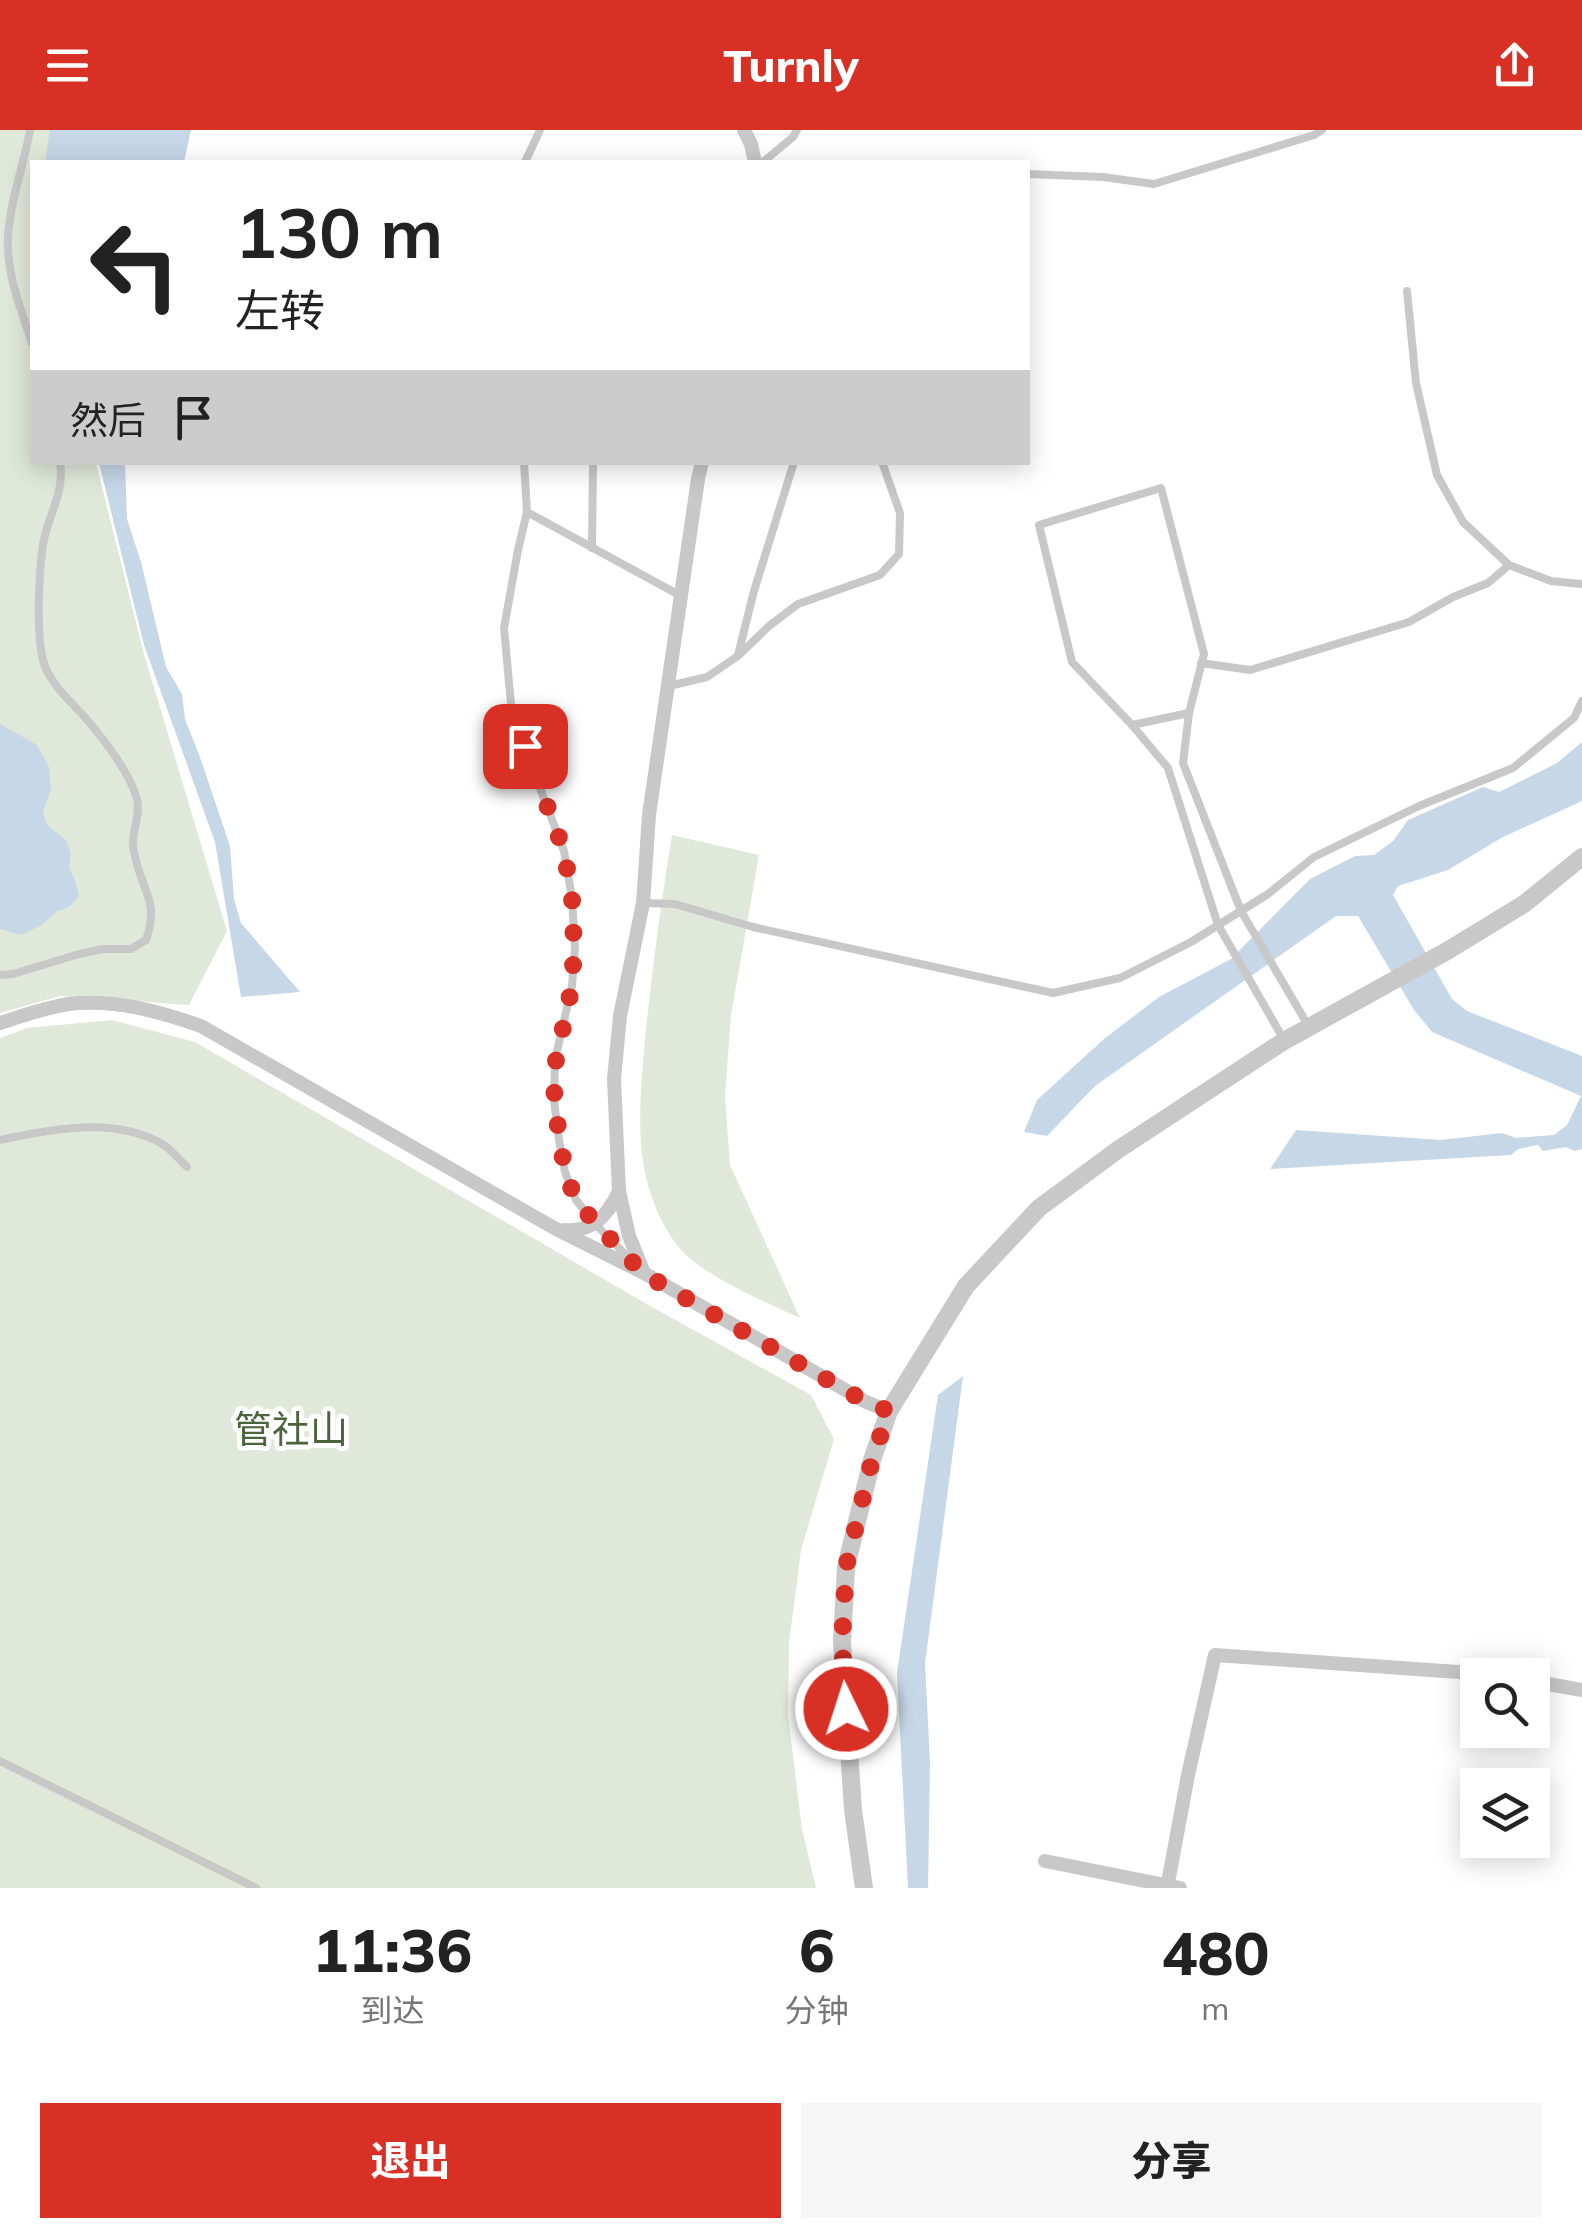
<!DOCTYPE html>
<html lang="zh">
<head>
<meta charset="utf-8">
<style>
	:root { --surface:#fff; --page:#f6f6f6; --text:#222; --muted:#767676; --accent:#d93025 }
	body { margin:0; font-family:Mulish,"Noto Sans SC",sans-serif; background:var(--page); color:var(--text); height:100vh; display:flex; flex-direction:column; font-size:38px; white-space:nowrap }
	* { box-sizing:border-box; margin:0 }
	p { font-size:32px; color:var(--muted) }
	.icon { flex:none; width:55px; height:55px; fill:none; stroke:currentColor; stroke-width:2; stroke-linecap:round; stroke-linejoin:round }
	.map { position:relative; height:1758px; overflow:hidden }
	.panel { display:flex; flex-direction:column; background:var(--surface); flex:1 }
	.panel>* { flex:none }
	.guide { position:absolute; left:30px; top:30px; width:1000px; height:305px; border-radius:0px; box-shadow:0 5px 25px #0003; background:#fff; color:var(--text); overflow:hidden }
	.controls { position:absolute; left:1460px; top:1528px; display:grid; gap:20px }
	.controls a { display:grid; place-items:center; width:90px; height:90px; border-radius:0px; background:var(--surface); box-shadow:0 5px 25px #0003; font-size:50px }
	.pin { position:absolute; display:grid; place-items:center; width:85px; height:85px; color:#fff; margin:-42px; border-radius:20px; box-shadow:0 5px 15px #0006 }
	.me { position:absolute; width:110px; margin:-55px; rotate:356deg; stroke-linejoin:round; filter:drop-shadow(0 0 8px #0008) }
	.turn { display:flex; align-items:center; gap:35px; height:210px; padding:0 40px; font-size:45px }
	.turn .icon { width:130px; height:130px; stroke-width:2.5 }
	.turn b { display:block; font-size:70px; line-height:85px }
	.then { display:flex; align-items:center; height:95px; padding:0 40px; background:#0003; gap:20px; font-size:38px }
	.eta { display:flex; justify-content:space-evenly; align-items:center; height:170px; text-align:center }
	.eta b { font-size:60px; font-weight:800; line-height:70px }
	.cta { display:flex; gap:20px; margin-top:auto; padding:20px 40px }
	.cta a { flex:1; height:115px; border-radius:0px; background:var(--accent); color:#fff; font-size:40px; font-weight:800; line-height:115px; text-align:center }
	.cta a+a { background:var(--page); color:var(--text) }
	header { display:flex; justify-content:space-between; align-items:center; height:130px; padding:0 40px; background:var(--accent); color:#fff; font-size:45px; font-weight:800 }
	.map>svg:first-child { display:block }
</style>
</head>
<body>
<header><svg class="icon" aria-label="menu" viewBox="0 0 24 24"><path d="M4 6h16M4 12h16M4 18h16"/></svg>Turnly<svg class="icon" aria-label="share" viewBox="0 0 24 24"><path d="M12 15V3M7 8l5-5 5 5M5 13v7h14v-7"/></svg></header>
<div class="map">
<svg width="1582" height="1758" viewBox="0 0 1582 1758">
	<rect width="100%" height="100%" fill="#fff"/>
	<!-- green -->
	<g fill="#e0e9d9">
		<path d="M0,0H56L52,32H32V332L96,333L144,524L227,801L189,875L60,866L0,883Z"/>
		<path d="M672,705L759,725L731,885L725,967L730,1035L800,1188C765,1172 700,1145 677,1115C659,1092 647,1059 643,1031C637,995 642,945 645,909C652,840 661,773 672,705Z"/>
		<path d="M112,890L195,912L645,1173L811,1265L834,1309L801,1420L789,1513L788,1585L802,1699L816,1758H0V908L27,898Z"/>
	</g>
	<!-- water -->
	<g fill="#c6d7e8">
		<path d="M50,0H191L184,32H45Z"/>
		<path d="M99,333H125L127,389L141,432L166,537L182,564L185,589L201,630L230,716L234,769L241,793L300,862L241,867L215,712L144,515Z"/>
		<path d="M0,594L37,615L49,637L51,659L43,682L47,695L66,710L71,723L69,737L75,750L79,766L69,777L56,782L42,795L21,805L0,799Z"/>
		<path d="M1582,612V671L1501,708L1448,740L1398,756L1393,765L1452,869L1467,881L1582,926V1019L1575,1021L1566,1017L1543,1021L1538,1015L1518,1019L1511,1025L1270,1039L1296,1000L1441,1010L1502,1003L1516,1008L1554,1005L1567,995L1581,966L1432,902L1414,880L1358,786H1336L1095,956L1047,1006L1024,1002L1037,970L1104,909L1159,867L1231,829L1310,749L1355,726L1374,725L1393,711L1408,690L1483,657L1499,662L1557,633Z"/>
		<path d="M963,1246L925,1533L930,1633L928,1758H908L897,1543L938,1265Z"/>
	</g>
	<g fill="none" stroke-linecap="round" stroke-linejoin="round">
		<!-- service -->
		<g stroke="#c8c8c8" stroke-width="8">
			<path d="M30,0C24,35 10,71 8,107C6,143 21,180 32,213"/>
			<path d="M525,32L540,0"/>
			<path d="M763,32L793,7L797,0"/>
			<path d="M1028,44L1103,47L1154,54L1314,5L1322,0"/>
			<path d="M1407,161L1416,253L1437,345L1463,392L1509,435L1551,451L1582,454"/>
			<path d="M524,332L527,382L518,420L504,498L512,585L564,721L572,768L575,817L572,856L555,930L554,971L559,1010L565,1042L576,1070L596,1095L634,1133"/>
			<path d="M527,382L681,466"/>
			<path d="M592,418L593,332"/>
			<path d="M738,525L754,461L794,332"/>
			<path d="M1201,533L1250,540L1409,492L1453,467L1488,453L1509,435"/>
			<path d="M669,556L707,547L738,526L769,496L798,474L880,445L899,424L900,383L882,332"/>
			<path d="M1132,595L1189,583"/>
			<path d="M643,773L675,774L753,797L1053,863L1120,848L1191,812L1268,764L1314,727L1419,676L1513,638L1574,588L1582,571"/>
			<path d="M0,845L13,844L79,824L103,819H131L146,810C159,772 144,765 136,730C135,725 133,720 133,715C132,700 141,685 137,669C130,644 105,611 88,591C72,572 49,554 43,530C36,502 39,443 43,414C48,385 65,363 60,332"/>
			<path d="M1284,910L1218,795L1168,638L1132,595L1072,532L1039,395L1161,358L1204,524L1189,583L1183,633L1241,781L1309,897"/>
			<path d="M0,1010C51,999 116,986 164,1015C172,1021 180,1030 187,1037"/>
			<path d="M0,1631L256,1758"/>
		</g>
		<!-- minor -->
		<g stroke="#c8c8c8" stroke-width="14">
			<path d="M744,0L751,14L755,32"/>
			<path d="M0,893C22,886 47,877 69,874C114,869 159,881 201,896L556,1099L644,1143L866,1272L889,1281"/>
			<path d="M564,1100C594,1102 607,1086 619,1061"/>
			<path d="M644,1143L629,1106L619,1061L614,949L620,886L643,773L649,685L698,349L702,332"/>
			<path d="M1532,1551L1582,1560"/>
			<path d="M1045,1731L1180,1758"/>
			<path d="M1167,1758L1188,1645L1215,1525L1501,1545"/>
		</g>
		<!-- tertiary -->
		<path stroke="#c8c8c8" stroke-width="18" d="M864,1758L853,1680L842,1512L846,1437L872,1330L889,1281L966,1156L1039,1078L1119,1019L1284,911L1447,821L1524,774L1582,727"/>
	</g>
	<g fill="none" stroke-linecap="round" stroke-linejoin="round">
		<!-- route -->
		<path stroke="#d93025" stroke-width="18" stroke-dasharray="0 32.4" d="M525,616L564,721L572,768L574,817L572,856L556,930L554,971L565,1042L576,1070L596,1094L644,1144L866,1272L889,1281L872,1330L846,1437L842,1512L846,1579"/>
	</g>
	<g text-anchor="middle" stroke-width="10" stroke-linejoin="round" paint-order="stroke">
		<!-- park labels -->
		<g font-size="38" fill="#4a643c" stroke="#fff">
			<text x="291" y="1313">管社山</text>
		</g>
	</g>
</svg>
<div class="controls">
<a><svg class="icon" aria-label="search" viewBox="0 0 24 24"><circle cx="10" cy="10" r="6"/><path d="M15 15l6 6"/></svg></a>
<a><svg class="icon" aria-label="layers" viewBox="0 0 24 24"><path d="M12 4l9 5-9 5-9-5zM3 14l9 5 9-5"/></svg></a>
</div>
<div class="pin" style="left:525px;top:616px;background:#d93025"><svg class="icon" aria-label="arrive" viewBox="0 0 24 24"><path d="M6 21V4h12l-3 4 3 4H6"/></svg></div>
<svg class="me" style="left:846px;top:1579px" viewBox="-20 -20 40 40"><circle r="17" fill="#d93025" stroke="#fff" stroke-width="3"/><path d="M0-11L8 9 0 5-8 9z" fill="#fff"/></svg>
<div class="guide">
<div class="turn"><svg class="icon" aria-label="left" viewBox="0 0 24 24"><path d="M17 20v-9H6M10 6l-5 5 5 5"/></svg><div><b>130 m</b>左转</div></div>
<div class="then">然后<svg class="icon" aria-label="arrive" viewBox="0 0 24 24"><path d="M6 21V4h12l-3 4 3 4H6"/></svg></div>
</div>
</div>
<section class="panel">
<div class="eta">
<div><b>11:36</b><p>到达</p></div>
<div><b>6</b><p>分钟</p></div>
<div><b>480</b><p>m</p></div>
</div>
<div class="cta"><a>退出</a><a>分享</a></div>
</section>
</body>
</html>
